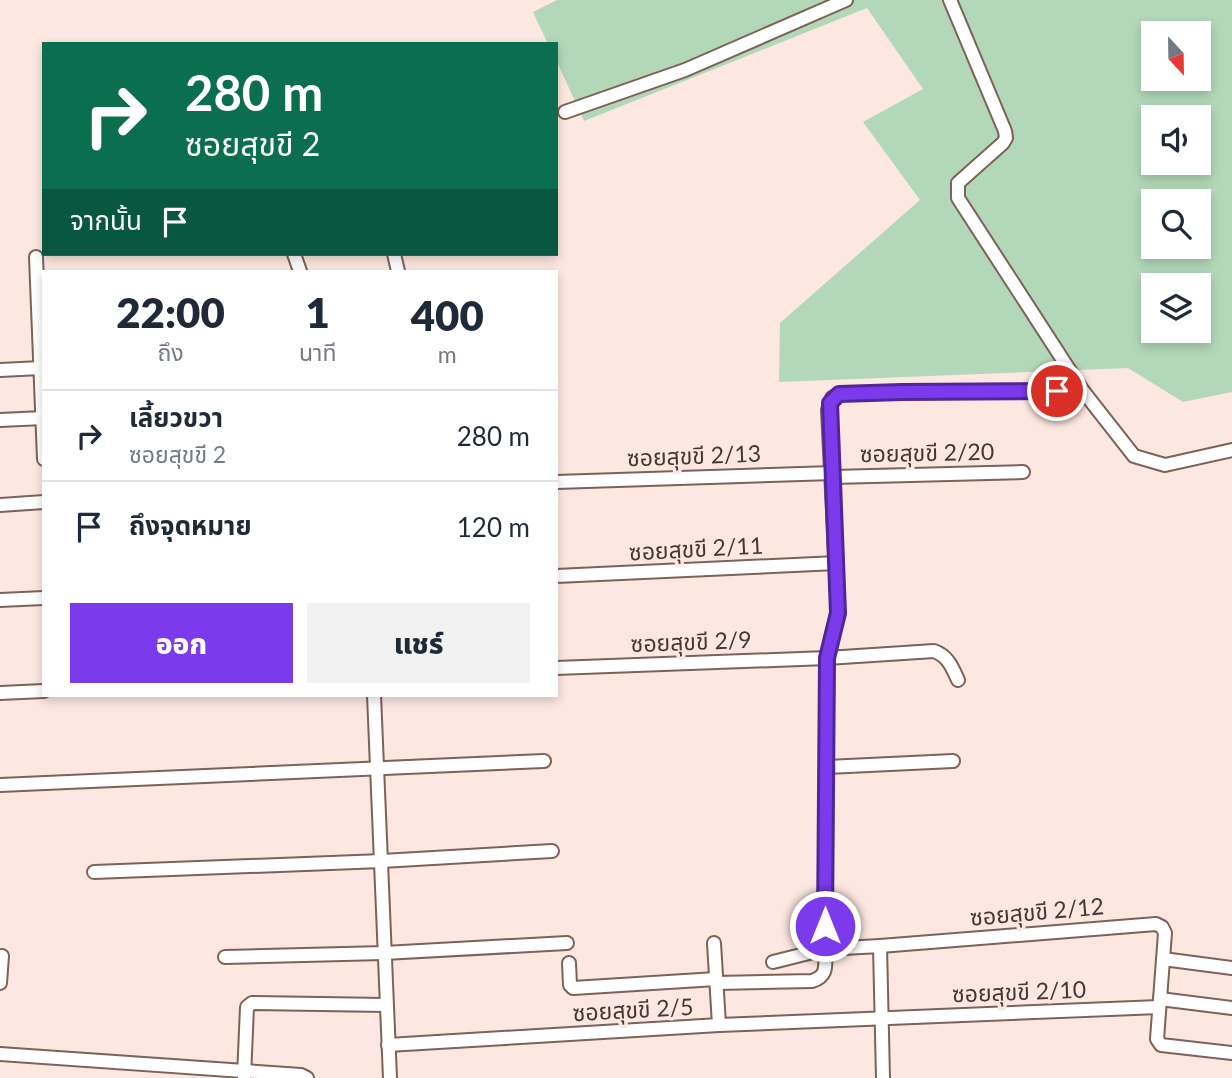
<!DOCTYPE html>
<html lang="th">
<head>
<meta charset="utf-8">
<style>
	:root { --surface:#fff; --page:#f2f2f3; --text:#1f2937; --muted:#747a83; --line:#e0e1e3; --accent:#7c3aed }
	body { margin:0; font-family:Lato,"Noto Sans Thai",sans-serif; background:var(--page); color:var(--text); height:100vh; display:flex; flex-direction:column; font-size:26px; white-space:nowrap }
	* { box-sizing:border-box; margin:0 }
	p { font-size:23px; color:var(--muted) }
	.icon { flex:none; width:38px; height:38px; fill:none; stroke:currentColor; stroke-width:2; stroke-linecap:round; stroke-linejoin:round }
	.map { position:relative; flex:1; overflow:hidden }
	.sheet { position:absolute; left:42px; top:270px; width:516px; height:427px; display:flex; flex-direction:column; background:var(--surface); border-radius:0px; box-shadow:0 4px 10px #0003 }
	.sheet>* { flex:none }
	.guide { position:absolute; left:42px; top:42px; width:516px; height:214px; border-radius:0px; box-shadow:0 4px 10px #0003; background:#0b6e4f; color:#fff; overflow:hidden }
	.needle { width:46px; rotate:158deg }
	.fabs { position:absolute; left:1141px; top:21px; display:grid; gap:14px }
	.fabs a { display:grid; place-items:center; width:70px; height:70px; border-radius:0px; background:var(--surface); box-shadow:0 4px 10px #0003; font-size:35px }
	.pin { position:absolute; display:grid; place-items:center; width:60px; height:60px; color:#fff; margin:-30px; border:4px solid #fff; border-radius:50%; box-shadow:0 2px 7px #0007 }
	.me { position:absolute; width:77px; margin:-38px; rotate:0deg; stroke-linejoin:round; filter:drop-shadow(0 0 5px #0008) }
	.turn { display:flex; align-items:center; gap:24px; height:147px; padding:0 28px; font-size:32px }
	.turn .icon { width:91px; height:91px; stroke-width:2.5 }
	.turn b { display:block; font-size:49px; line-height:60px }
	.then { display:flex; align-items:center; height:66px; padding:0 28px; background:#0003; gap:14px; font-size:26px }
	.eta { display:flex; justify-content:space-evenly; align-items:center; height:119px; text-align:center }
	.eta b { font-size:42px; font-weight:800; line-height:49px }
	.cta { display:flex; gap:14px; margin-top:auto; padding:14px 28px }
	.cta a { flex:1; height:80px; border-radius:0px; background:var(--accent); color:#fff; font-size:28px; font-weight:800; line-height:80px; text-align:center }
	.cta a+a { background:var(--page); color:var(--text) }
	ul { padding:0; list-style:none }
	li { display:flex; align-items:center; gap:21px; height:91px; padding:0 28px; border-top:2px solid var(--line) }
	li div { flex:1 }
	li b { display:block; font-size:26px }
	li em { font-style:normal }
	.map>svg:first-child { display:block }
</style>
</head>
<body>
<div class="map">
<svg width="1232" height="1078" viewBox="0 0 1232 1078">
	<rect width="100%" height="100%" fill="#fde8e1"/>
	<!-- green -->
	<path fill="#b2d8b9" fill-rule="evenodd" d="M557,0H1232V392L1183,402L1128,368L779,382L780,323L920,200L863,122L923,89L867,8L584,121L557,62L556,44H548L533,12ZM1153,33H1199V79H1153ZM1153,117H1199V163H1153ZM1153,201H1199V247H1153ZM1153,285H1199V331H1153Z"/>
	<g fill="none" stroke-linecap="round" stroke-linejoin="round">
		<!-- street casing -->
		<g stroke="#7e6157" stroke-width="16">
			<g id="street">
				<path d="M950,0L1005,131L1006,138L1003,143L958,183V198L1083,391"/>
				<path d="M565,112L685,70L846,0"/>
				<path d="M294,254L300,271"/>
				<path d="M394,254L398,271"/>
				<path d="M36,257L44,459"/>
				<path d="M0,370L41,368"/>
				<path d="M0,420L44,418"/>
				<path d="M833,477L1023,472"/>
				<path d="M556,482L833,473"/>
				<path d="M0,505L44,502"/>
				<path d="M556,576L837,563"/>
				<path d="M0,600L44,598"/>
				<path d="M556,668L827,658L934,651C948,656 952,667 958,680"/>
				<path d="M0,693L44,691"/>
				<path d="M374,695L390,1078"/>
				<path d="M827,767L953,761"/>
				<path d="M0,785L544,761"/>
				<path d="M94,872L382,861L552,851"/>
				<path d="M714,943L719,1025"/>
				<path d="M880,946L1156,924L1162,927L1165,933L1157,1039L1161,1045L1232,1053"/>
				<path d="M225,957L384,953L567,943"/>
				<path d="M1163,959L1232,968"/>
				<path d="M569,963L570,985L573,988L716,979"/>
				<path d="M0,983L2,956"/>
				<path d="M716,983L812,981C829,976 825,964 825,949L773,962"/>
				<path d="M1160,999L1232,1008"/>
				<path d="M388,1045L719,1025L1159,1007"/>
				<path d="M0,1054L301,1075L307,1078"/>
				<path d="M244,1077L247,1007L252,1003L386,1005"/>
				<path d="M883,1078L880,946L825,949L827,658L838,613L828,410L832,398L839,394L902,392L1083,391L1134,456L1165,465L1232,450"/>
			</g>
		</g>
		<!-- street -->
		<use href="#street" stroke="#fff" stroke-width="12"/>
	</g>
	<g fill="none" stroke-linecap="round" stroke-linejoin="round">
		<!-- route casing -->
		<g stroke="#51269a" stroke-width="18">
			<path id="route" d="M825,926L827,658L838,613L830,403L839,394L902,392L1057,391"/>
		</g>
		<!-- route -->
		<use href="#route" stroke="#7c3aed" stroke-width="12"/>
	</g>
	<g text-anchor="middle" stroke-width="7" stroke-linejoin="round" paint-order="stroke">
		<!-- street labels -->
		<g font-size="23" fill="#453833" stroke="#fde8e1">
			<text transform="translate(927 453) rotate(-1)" y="8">ซอยสุขขี 2/20</text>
			<text transform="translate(694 456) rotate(-2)" y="8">ซอยสุขขี 2/13</text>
			<text transform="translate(696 549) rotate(-3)" y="8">ซอยสุขขี 2/11</text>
			<text transform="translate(691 642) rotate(-2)" y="8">ซอยสุขขี 2/9</text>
			<text transform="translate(1037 912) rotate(-5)" y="8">ซอยสุขขี 2/12</text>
			<text transform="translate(1019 992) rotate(-2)" y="8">ซอยสุขขี 2/10</text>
			<text transform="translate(633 1010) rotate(-3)" y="8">ซอยสุขขี 2/5</text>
		</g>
	</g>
</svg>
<div class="fabs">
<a><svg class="needle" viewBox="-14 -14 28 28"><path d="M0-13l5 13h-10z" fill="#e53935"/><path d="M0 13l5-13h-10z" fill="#747a83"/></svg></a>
<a><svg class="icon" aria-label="sound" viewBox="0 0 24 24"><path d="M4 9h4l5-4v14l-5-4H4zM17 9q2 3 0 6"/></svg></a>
<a><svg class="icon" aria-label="search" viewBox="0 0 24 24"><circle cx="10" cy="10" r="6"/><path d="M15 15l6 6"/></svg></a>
<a><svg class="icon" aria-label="layers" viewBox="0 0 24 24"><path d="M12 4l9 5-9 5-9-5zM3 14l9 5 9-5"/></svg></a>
</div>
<div class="pin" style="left:1057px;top:391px;background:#d93025"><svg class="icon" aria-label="arrive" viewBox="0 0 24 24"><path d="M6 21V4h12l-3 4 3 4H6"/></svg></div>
<svg class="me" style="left:825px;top:926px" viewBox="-20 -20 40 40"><circle r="17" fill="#7c3aed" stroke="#fff" stroke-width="3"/><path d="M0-11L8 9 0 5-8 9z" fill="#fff"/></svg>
<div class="guide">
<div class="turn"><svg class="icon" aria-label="right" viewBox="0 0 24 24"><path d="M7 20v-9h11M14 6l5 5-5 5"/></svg><div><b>280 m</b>ซอยสุขขี 2</div></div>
<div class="then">จากนั้น<svg class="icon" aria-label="arrive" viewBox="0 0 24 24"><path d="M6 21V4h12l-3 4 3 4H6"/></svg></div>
</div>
<section class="sheet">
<div class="eta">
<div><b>22:00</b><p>ถึง</p></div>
<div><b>1</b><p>นาที</p></div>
<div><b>400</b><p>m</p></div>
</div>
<ul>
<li><svg class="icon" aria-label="right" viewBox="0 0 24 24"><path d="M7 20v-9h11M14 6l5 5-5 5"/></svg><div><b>เลี้ยวขวา</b><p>ซอยสุขขี 2</p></div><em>280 m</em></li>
<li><svg class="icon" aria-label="arrive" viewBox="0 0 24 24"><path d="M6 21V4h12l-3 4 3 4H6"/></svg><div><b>ถึงจุดหมาย</b></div><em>120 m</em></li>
</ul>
<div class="cta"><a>ออก</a><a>แชร์</a></div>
</section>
</div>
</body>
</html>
